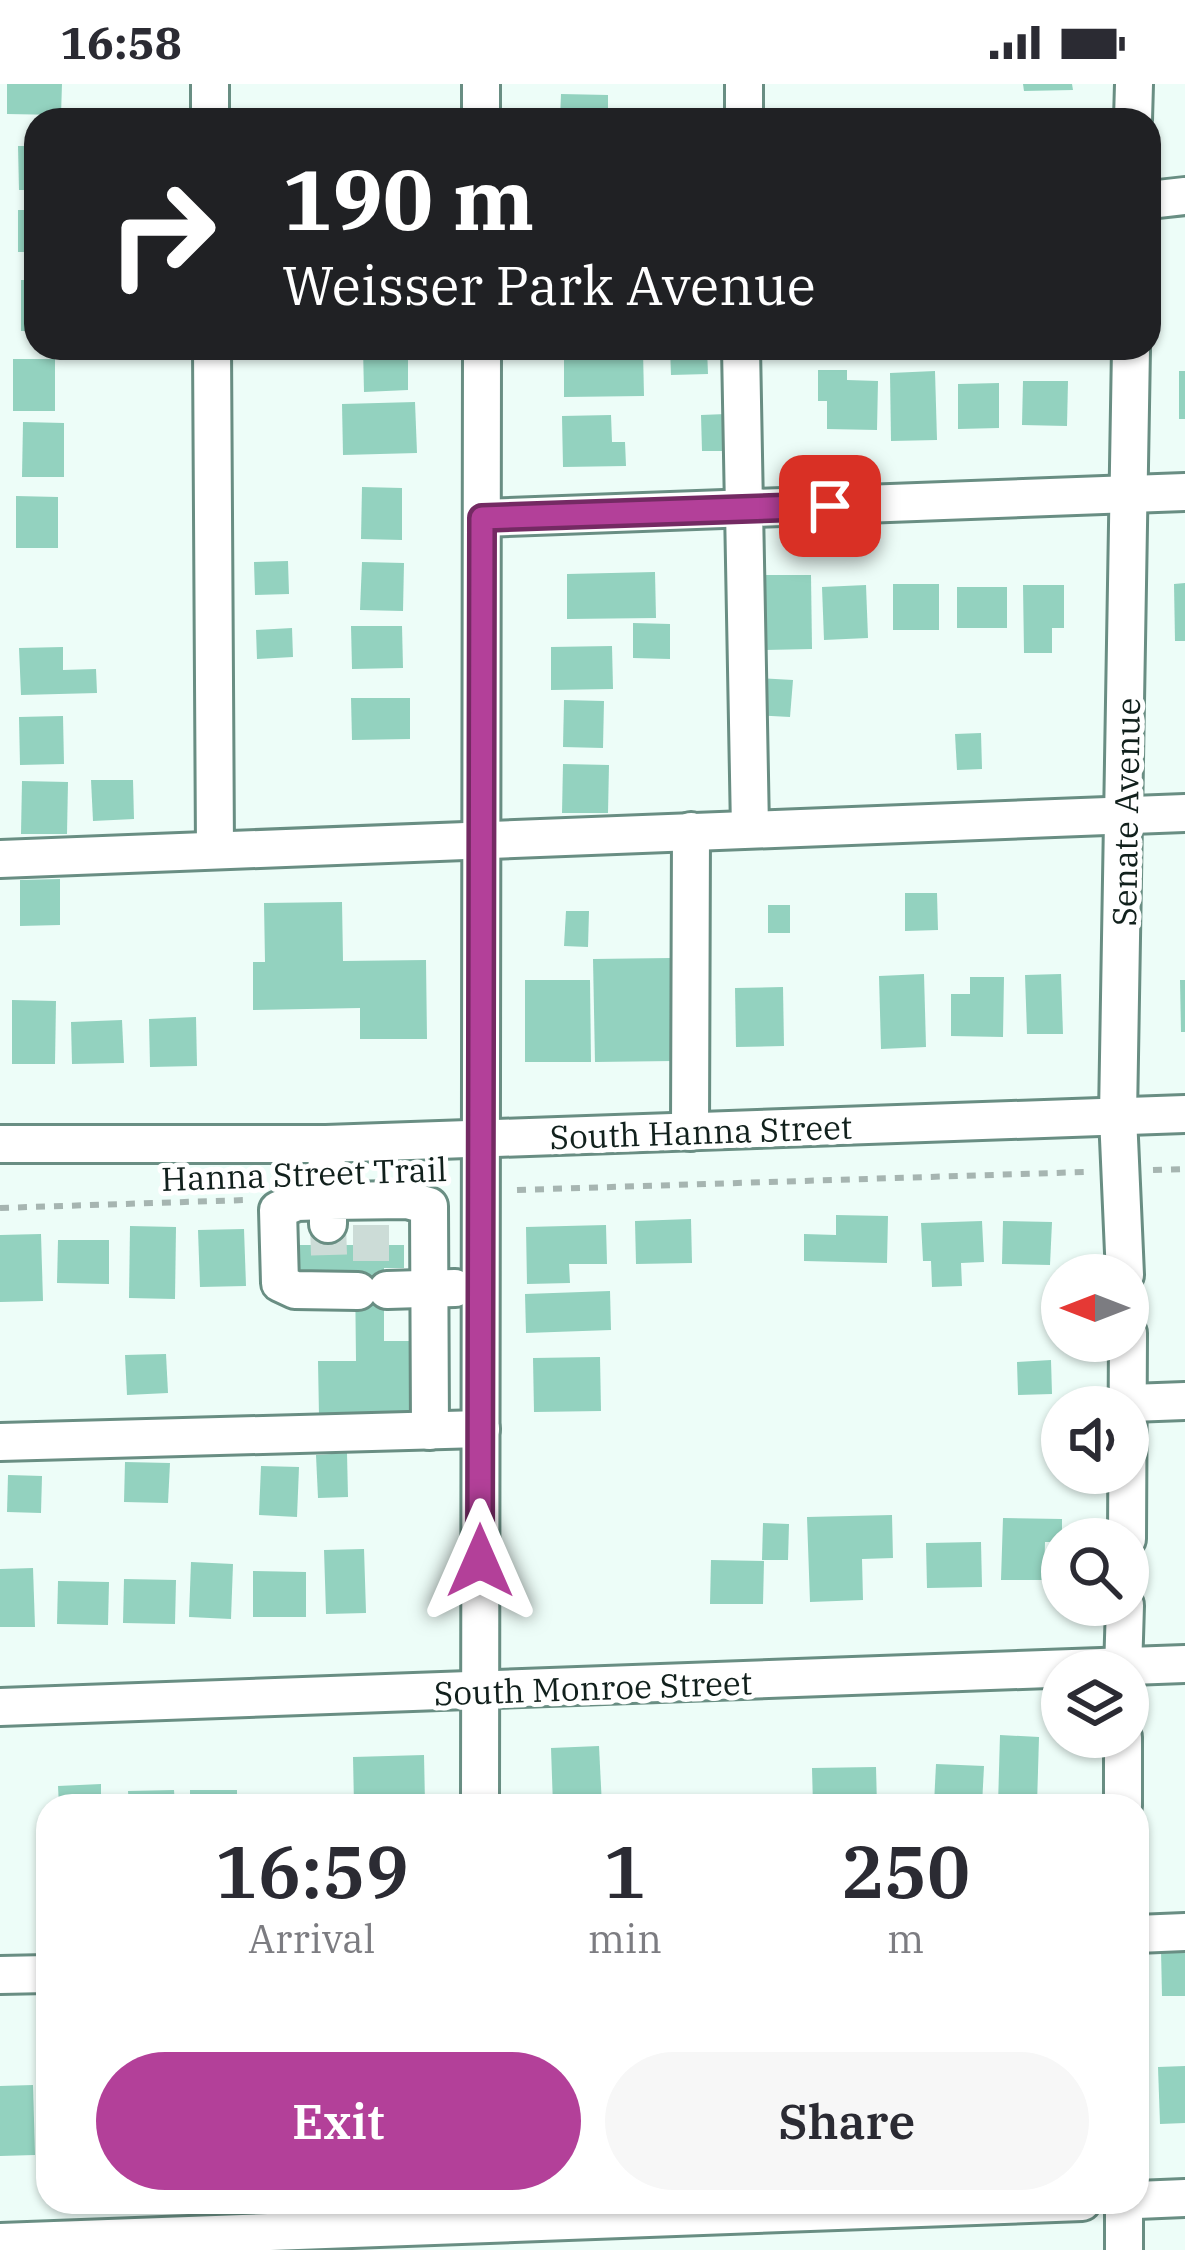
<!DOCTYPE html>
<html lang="en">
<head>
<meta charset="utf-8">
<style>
	:root { --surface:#fff; --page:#f7f7f7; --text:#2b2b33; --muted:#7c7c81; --accent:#b34099 }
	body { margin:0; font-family:"IBM Plex Serif",serif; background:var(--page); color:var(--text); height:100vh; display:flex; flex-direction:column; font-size:45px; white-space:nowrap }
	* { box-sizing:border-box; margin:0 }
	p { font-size:39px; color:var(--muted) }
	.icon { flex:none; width:66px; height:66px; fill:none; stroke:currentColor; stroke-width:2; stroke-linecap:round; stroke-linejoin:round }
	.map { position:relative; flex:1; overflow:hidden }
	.panel { position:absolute; left:36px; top:1710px; width:1113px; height:420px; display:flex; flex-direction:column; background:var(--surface); border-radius:36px; box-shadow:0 3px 9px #0004 }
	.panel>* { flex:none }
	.guide { position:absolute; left:24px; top:24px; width:1137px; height:252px; border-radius:36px; box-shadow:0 3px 9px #0004; background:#202124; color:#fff; overflow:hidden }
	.needle { width:78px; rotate:270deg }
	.controls { position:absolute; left:1041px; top:1170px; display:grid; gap:24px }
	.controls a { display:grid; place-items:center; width:108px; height:108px; border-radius:50%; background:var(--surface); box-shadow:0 3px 9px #0004; font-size:60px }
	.pin { position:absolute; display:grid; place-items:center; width:102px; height:102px; color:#fff; margin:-51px; border-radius:24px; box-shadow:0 6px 18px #0006 }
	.me { position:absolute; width:132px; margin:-66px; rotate:0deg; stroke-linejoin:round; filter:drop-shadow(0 0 9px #0008) }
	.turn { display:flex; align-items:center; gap:42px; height:252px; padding:0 60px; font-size:54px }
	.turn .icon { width:156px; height:156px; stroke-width:2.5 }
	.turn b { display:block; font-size:84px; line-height:102px }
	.eta { display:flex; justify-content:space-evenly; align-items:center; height:204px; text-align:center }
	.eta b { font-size:72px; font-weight:600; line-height:84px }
	.button { display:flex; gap:24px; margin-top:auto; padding:24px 60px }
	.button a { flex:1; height:138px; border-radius:72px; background:var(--accent); color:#fff; font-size:48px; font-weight:600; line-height:138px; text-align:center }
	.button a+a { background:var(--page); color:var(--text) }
	.status { display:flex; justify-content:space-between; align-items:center; height:84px; padding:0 60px; background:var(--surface); direction:ltr }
	.status svg { height:33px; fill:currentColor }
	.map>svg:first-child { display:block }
</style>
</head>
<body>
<div class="status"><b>16:58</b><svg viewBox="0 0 49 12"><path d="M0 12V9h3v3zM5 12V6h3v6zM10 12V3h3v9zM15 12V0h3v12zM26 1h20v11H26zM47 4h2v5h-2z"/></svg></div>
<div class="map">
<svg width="1185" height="2166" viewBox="0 0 1185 2166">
	<rect width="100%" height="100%" fill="#edfdf8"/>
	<!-- building -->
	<g fill="#93d2bf">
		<path d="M7,0H62L61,31L7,30Z"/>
		<path d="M1023,0H1072L1073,6L1024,7Z"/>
		<path d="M561,10L608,11V36H560Z"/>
		<path d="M18,62H36V106H19Z"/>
		<rect x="18" y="126" width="18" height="42"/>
		<rect x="21" y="196" width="15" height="51"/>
		<path d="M363,264H408V306L364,308Z"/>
		<path d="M670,264H707L708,290L671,291Z"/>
		<path d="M643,267L644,312L564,313V268Z"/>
		<rect x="13" y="275" width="42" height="52"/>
		<path d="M818,286H847V296L878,297L877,346L827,345V317H818Z"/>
		<path d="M935,287L937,356L891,357L890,289Z"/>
		<rect x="1179" y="287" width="6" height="48"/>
		<path d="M1023,297H1068L1067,342L1022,341Z"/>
		<path d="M999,299V344L958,345V300Z"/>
		<path d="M415,318L417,369L343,371L342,320Z"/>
		<path d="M726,330L727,367H702L701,331Z"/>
		<path d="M611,331L612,358H625L626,382L563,383L562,332Z"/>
		<path d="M23,338L64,339V393H22Z"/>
		<path d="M362,403L402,404V456L361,455Z"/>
		<path d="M16,412L58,413V464H16Z"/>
		<path d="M288,477L289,510L255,511L254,478Z"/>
		<path d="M362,478L404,479L403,527L360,526Z"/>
		<path d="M655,488L656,534L567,535V490Z"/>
		<path d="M764,491H811L812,565L765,566Z"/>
		<path d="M1185,499V557H1175L1174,500Z"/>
		<rect x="893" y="500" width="46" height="46"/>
		<path d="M866,501L868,554L824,556L822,503Z"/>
		<path d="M1023,501H1064V544H1052V569H1024Z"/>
		<rect x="957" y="503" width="50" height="41"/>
		<path d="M633,539L670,540V575L633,574Z"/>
		<path d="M351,542H402L403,584L352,585Z"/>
		<path d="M292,544L293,573L257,575L256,546Z"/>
		<path d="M612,562L613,605L551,606V563Z"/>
		<path d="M63,563V586L96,585L97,609L21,611L19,564Z"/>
		<path d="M757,594L793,596L790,633L755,631Z"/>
		<path d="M351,614H410V655L352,656Z"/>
		<path d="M564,616L604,617L603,664L563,663Z"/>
		<path d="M63,632L64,680L20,681L19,633Z"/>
		<path d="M981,649L982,685L957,686L955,650Z"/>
		<path d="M563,680L609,681L608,729H562Z"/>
		<path d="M91,696H133L134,735L93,737Z"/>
		<path d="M22,697L68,698L67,750H21Z"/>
		<path d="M60,795V841L20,842V796Z"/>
		<path d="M905,809H937L938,846L905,847Z"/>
		<path d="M342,818L343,877L426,876L427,955H360V924L253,926V878H265L264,819Z"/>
		<rect x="768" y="821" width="22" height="28"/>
		<path d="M566,827H589L588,863L564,862Z"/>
		<path d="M671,874L673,977L595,978L593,875Z"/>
		<path d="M924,890L926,963L881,965L879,892Z"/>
		<path d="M1061,890L1063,950H1027L1025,891Z"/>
		<path d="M970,893H1004L1003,953L951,952V910H970Z"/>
		<path d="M525,896H590L591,978H525Z"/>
		<path d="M1180,896H1185V948H1181Z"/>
		<path d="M783,903L784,962L736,963L735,904Z"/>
		<path d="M12,916L56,917L55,980H12Z"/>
		<path d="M196,933L197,982L150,983L149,935Z"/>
		<path d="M122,936L124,979L72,980L71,938Z"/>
		<path d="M836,1131L888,1132L887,1179L804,1177V1150L836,1151Z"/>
		<path d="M691,1135L692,1179L636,1180L635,1137Z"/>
		<path d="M982,1137L984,1178L961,1179L962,1202L932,1203L931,1177H923L921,1139Z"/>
		<path d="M1003,1137L1052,1138L1050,1181L1002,1180Z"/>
		<path d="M606,1141L607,1180H569L570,1199L527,1200L526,1143Z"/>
		<path d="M130,1142L176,1143L175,1215L129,1214Z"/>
		<path d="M244,1145L246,1202L200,1203L198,1146Z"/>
		<path d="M41,1150L43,1217L0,1218V1151Z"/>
		<path d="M58,1156H109V1200L57,1199Z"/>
		<path d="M289,1161H404V1184H384V1257H414L415,1332H319L318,1277H356L355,1187L289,1188Z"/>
		<path d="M610,1207L611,1246L526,1249L525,1210Z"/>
		<path d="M166,1270L168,1309L127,1311L125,1271Z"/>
		<path d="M600,1273L601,1327L534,1328L533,1274Z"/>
		<path d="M1051,1276L1052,1310L1018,1311L1017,1278Z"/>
		<path d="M347,1369L348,1413L318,1414L316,1371Z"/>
		<path d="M125,1378L170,1379L168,1419L124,1418Z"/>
		<path d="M261,1382L299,1383L297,1433L259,1431Z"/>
		<path d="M8,1391L42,1392L41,1429L7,1428Z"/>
		<path d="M892,1431L893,1474L862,1475L863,1516L810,1518L807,1433Z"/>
		<path d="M1003,1434L1062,1435V1458H1045L1044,1496H1001Z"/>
		<path d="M763,1439L789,1440L788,1476H762Z"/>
		<path d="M981,1458L982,1503L927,1504L926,1459Z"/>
		<path d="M364,1465L366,1529L326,1530L324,1466Z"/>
		<path d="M711,1476L764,1477L763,1520H710Z"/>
		<path d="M191,1478L233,1480L231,1535L189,1533Z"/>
		<path d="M33,1484L35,1543H0V1485Z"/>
		<path d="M253,1487L306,1488V1533H253Z"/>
		<path d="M124,1495L176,1496L175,1540L123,1539Z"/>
		<path d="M58,1497L109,1498L108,1541L57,1540Z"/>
		<path d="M1000,1651L1039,1653L1037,1721H998Z"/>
		<path d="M599,1662L602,1722H553L551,1664Z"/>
		<path d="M424,1671L425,1719L354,1720L353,1673Z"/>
		<path d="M936,1680L984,1682L982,1721L934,1720Z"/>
		<path d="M876,1683L877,1722H813L812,1684Z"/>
		<path d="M101,1700V1722H59L58,1702Z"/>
		<path d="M174,1706L175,1722H129L128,1707Z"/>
		<rect x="190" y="1706" width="47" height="16"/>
		<path d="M1161,1866H1185V1912H1162Z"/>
		<path d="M1185,1982V2039L1160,2040L1158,1983Z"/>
		<path d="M33,2001L35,2071L0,2072V2002Z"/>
	</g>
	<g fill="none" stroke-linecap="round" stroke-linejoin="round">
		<!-- minor-tunnel -->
		<g stroke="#ccdcd7" stroke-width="36" stroke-dasharray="36 18" stroke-linecap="butt">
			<path d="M328,1140L329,1171"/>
			<path d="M371,1141V1206"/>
		</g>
		<!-- minor casing -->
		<g stroke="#698e83" stroke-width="42">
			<g id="minor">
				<path d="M210,0V36"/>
				<path d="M481,0V36"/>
				<path d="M744,0V36"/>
				<path d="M1133,36L1134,0"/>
				<path d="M1149,116L1185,112"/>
				<path d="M212,264L215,765"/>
				<path d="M741,264L750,745"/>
				<path d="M482,434L1185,408"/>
				<path d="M0,775L1185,729"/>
				<path d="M690,1048L691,747"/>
				<path d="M0,1060H326L1185,1030"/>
				<path d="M326,1060L328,1117L297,1118L278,1126L280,1199L295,1206L358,1207"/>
				<path d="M328,1140V1117L407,1116L429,1122L430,1347"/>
				<path d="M1125,1191L1118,1032L1131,264"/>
				<path d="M387,1206L455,1204"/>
				<path d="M1131,1319L1185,1317"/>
				<path d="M0,1358L481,1345"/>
				<path d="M1127,1455L1128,1249"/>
				<path d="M1123,1587L1125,1521"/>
				<path d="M0,1623L1185,1580"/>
				<path d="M480,1722L482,264"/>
				<path d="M1123,1722V1653"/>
				<path d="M1137,1850L1185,1848"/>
				<path d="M0,1891L48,1890"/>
				<path d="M1137,2116L1185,2114"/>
				<path d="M1124,2118V2166"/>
				<path d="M0,2158L1082,2118"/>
			</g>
		</g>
		<!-- path -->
		<g stroke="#a6b5b1" stroke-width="6" stroke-dasharray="9 9" stroke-linecap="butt">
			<path d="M1153,1086L1185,1085"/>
			<path d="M517,1106L1085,1088"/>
			<path d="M0,1124L246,1116"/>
		</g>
		<!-- minor -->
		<use href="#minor" stroke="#fff" stroke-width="36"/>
	</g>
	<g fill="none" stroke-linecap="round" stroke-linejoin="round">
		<!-- route casing -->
		<g stroke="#742a63" stroke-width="30">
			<path id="route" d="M480,1477L482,434L830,422"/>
		</g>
		<!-- route -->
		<use href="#route" stroke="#b34099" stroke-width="21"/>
	</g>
	<g text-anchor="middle" stroke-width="10" stroke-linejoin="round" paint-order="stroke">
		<!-- street labels -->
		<g font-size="33" fill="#11201c" stroke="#fff">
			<text transform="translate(1126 728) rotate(-89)" y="12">Senate Avenue</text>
			<text transform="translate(701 1048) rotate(-2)" y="12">South Hanna Street</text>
			<text transform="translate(304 1090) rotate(-2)" y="12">Hanna Street Trail</text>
			<text transform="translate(593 1604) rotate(-2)" y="12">South Monroe Street</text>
		</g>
	</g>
</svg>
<div class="controls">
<a><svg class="needle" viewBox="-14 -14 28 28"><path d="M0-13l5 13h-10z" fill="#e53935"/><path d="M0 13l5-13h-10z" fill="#7c7c81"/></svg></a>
<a><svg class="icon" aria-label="sound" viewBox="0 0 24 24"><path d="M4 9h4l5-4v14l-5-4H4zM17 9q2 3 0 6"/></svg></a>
<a><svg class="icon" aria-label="search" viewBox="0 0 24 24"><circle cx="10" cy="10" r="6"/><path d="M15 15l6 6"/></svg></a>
<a><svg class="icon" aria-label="layers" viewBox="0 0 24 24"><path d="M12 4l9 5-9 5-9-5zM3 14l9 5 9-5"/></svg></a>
</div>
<div class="pin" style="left:830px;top:422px;background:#d93025"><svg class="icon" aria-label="arrive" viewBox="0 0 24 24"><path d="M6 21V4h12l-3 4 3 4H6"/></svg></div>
<svg class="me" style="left:480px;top:1477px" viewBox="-20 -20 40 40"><path d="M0-17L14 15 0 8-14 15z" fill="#b34099" stroke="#fff" stroke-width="4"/></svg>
<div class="guide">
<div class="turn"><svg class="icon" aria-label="right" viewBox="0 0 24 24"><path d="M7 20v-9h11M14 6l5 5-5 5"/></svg><div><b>190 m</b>Weisser Park Avenue</div></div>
</div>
<section class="panel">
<div class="eta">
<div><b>16:59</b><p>Arrival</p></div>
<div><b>1</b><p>min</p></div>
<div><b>250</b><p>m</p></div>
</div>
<div class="button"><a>Exit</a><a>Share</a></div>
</section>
</div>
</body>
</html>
